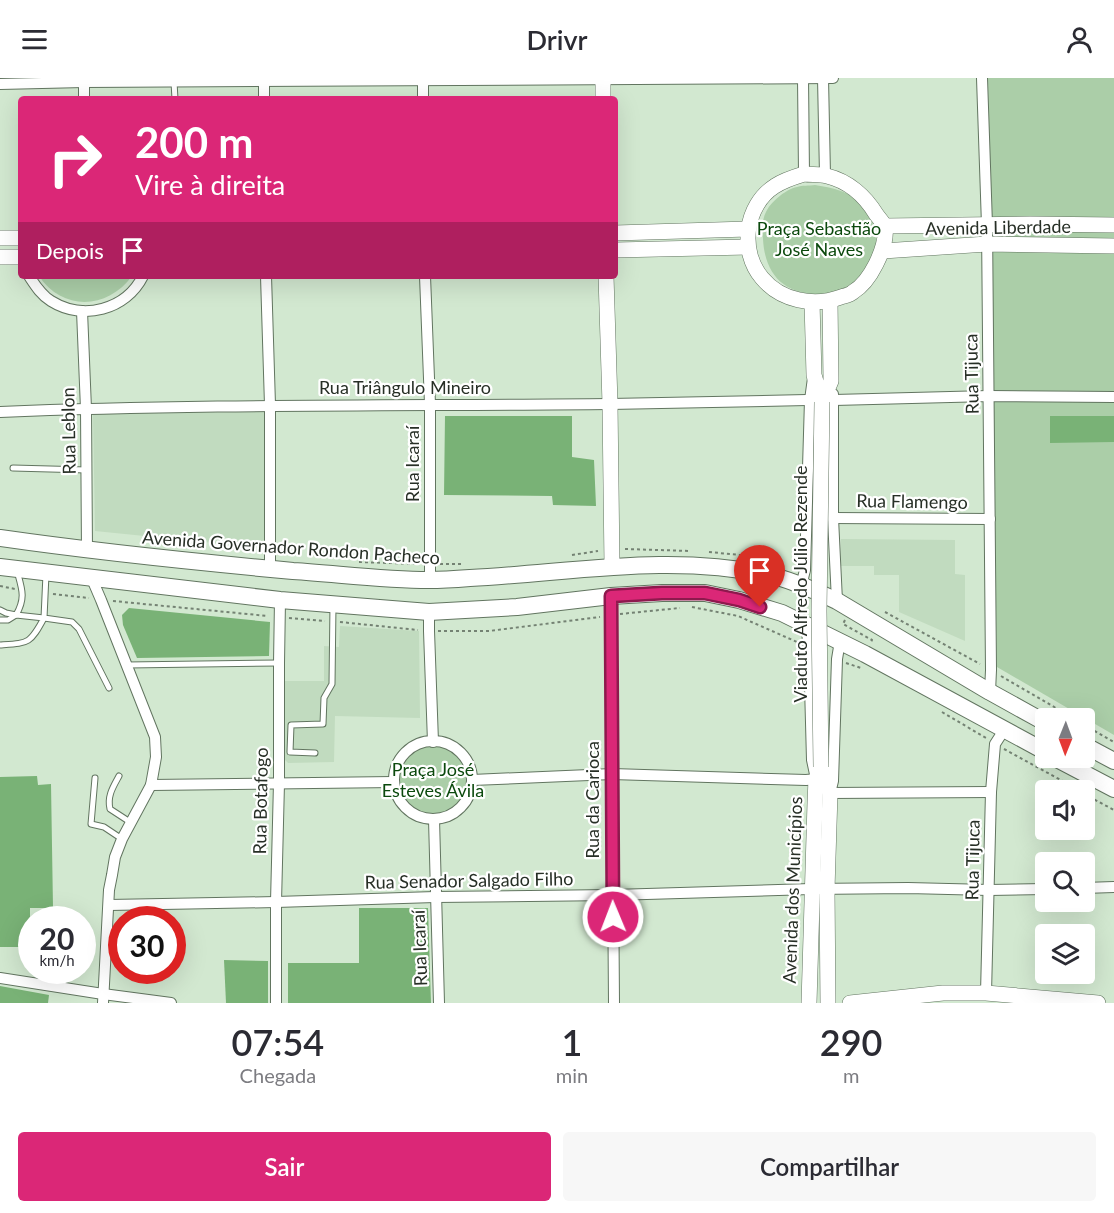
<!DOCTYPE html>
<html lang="pt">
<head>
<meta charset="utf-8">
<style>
	:root { --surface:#fff; --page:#f7f7f7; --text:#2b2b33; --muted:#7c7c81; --accent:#db2777 }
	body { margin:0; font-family:Lato,sans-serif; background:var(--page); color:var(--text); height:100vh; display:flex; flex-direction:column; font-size:22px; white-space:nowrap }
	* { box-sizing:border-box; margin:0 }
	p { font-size:20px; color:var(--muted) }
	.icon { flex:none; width:33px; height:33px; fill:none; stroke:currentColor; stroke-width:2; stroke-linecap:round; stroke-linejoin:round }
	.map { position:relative; height:925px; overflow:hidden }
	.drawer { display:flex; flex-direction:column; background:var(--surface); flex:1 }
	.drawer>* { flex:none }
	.banner { position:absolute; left:18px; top:18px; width:600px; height:183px; border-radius:6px; box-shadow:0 6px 24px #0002; background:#db2777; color:#fff; overflow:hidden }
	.needle { width:39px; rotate:181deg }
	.fabs { position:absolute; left:1035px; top:630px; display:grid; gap:12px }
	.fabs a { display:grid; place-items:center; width:60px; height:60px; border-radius:6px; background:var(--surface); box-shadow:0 6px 24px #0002; font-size:30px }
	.speed { position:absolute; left:18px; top:828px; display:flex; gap:12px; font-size:30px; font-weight:700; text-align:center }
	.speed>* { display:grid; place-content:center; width:78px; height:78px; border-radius:50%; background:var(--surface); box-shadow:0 6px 24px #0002; line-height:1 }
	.speed small { font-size:15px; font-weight:400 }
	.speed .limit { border:9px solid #d22; background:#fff; color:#111 }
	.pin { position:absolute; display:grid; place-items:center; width:51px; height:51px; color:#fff; margin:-62px -26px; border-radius:50% 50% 50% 0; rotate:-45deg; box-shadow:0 0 6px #0007 }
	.pin .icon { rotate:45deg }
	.me { position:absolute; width:66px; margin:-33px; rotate:359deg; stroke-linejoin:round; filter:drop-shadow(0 0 4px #0008) }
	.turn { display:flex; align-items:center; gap:21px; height:126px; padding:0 18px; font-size:27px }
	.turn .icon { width:78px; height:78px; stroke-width:2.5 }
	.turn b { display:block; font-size:42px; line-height:51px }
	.then { display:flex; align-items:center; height:57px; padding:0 18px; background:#0003; gap:12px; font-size:22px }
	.eta { display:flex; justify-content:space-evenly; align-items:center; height:102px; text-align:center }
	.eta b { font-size:36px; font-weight:600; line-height:42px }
	.cta { display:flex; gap:12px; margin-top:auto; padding:12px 18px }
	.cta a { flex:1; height:69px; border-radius:6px; background:var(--accent); color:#fff; font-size:24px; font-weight:600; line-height:69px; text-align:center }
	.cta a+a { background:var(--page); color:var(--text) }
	header { display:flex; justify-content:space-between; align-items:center; height:78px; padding:0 18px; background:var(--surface); font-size:27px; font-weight:600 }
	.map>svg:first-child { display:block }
</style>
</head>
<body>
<header><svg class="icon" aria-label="menu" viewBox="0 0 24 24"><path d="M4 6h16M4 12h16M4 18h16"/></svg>Drivr<svg class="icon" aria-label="person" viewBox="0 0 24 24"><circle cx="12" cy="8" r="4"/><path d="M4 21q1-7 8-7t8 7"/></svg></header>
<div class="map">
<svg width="1114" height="925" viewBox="0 0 1114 925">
	<rect width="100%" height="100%" fill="#d2e8d0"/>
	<!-- built -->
	<g fill="#c1dbbf">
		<path d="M264,334V470L95,453L93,336Z"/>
		<path d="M841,461L955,462V496L965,497V563L899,534V497H874V488H841Z"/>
		<path d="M340,548L419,553L420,640L335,638L334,684L288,685L284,681L285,603H324V568L339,569Z"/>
	</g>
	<!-- green -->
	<g fill="#abcea8">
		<path d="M988,0H1114V657L997,589Z"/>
		<path d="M815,107C834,110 852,114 865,128C868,132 869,136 871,140C874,148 877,160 876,167C872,190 850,215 827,216C788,219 765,200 763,161C761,141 764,130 781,117C785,114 791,110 797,109C802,107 809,108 815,107Z"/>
		<path d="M39,198H132C108,231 63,234 39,198Z"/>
		<circle cx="433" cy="702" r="39"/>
	</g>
	<!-- building -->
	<g fill="#79b276">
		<path d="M445,338H572V379L594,382L596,428L553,427L552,418L444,417Z"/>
		<path d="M1050,338H1114V364L1050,365Z"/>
		<path d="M129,530L270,544L269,578L137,580L123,547L122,537Z"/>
		<path d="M37,698L38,707L51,706L53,830H30V869H0V699Z"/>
		<path d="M359,830H428L431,925H288V885H359Z"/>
		<path d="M224,882L268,883V925H226Z"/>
		<path d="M0,908L49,917L48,925H0Z"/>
	</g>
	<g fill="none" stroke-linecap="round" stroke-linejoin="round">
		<!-- lane casing -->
		<g stroke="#627560" stroke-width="7">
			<g id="lane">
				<path d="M174,4L175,21"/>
				<path d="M13,390L87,392"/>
				<path d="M46,496L44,540L72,544L79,551L109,610"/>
				<path d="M0,532L6,535L16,537C26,520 22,511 17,493"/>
				<path d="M0,542H8L16,537L44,540C30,566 29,565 0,567"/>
				<path d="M127,587L279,585"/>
				<path d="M315,675L290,674L291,647L323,646L324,620L332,606L333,527"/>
				<path d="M119,698C113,709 107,718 110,731L130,744"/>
				<path d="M95,700L91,746L104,749L122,761"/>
			</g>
		</g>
		<!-- street casing -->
		<g stroke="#627560" stroke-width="12">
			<g id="street">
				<path d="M84,0V21"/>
				<path d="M264,0V21"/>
				<path d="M423,0V21"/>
				<path d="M803,0L804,96"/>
				<path d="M823,0L825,97"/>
				<path d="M982,0L987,147L991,592L990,614"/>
				<path d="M0,6L84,4L833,0"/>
				<path d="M29,198C35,207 41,217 51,223C83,243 126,232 143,198"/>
				<path d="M266,198L270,327V491"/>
				<path d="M425,198L430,326V502"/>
				<path d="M82,233L86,331L87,473"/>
				<path d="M833,316V440L837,523"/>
				<path d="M834,322L989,318L1114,319"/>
				<path d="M0,334C203,326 406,328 610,326C676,325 743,323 810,322"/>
				<path d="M833,440L990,441"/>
				<path d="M92,501L101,522L155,659L156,679L151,707L122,761L115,779L112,797L109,812L103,925"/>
				<path d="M801,508L805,492L810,322L813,300"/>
				<path d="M611,518L614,925"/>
				<path d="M429,534V553L433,664"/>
				<path d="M840,563L837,581L833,703L830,715L991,714"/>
				<circle cx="433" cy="702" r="39"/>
				<path d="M472,702L612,696L806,702L816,701L812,682L809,570L806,547"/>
				<path d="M151,707L394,704"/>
				<path d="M434,741L439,925"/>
				<path d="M1084,810L1114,809"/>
				<path d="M109,827L276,824L435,819L613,817L811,811L908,810L989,812L1046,811"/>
				<path d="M0,900L103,916L171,925"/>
				<path d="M986,915L991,714L995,666L1004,652"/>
				<path d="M276,925V824L279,705V585L280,522"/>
			</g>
		</g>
		<!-- secondary casing -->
		<g stroke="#627560" stroke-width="16">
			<g id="secondary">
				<path d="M603,0V21"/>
				<path d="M804,96C812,97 820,96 827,98C848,103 865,118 876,136C878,139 882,143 884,147C888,158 881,176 876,186C871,196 863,208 853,214C850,217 844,218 841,219C814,229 781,223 762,200C739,173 745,127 775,108C784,102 794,99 804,96Z"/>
				<path d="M885,148L1030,146L1114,147"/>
				<path d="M615,155L748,151"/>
				<path d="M0,160H21"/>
				<path d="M615,172L748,169"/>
				<path d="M883,173L987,166L1114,168"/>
				<path d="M0,179H21"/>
				<path d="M606,198L610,326L612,488"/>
				<path d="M812,224L814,297L822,324"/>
				<path d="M822,324L831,303L830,223"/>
				<path d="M821,689L830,715L827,811L828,925"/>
				<path d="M809,925L815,725L816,701L821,689"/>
				<path d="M850,925L943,915H986L1098,925"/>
			</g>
		</g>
		<!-- primary casing -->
		<g stroke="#627560" stroke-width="18">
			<g id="primary">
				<path d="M0,460C97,474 195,484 293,493C339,496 384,502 429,502C443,502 457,501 470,500C570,495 670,475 769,497C789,501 818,514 837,523L990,614L1046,645"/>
				<path d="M0,489L280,522L429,534L517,529L611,518L662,515H705L739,522L782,535L865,576L1046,674"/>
				<path d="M1084,667L1114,683"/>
				<path d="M1055,680L1114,711"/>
			</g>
		</g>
		<!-- path -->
		<g stroke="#748273" stroke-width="2" stroke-dasharray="3 3" stroke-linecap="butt">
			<path d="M625,471L691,473"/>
			<path d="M709,474L761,479L777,484"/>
			<path d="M572,477L598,473"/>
			<path d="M359,484L419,486"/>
			<path d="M440,486H464"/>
			<path d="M0,508L15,511"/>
			<path d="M53,516L89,520"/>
			<path d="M113,523L268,538"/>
			<path d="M692,529L738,538L797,564"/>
			<path d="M885,534L980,586"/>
			<path d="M620,536L680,530"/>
			<path d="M289,540L325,543"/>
			<path d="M845,542L843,546L872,562L871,564"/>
			<path d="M340,544L418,552"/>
			<path d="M438,553H489L600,539"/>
			<path d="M846,585L861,590"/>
			<path d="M1001,598L1073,640"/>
			<path d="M942,634L986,660"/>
			<path d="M1084,647L1114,664"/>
			<path d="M1004,671L1079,712"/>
			<path d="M1084,716L1114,732"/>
		</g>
		<!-- lane -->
		<use href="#lane" stroke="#fff" stroke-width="5"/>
		<!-- street -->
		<use href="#street" stroke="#fff" stroke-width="10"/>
		<!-- secondary -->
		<use href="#secondary" stroke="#fff" stroke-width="15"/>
		<!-- primary -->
		<use href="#primary" stroke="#fff" stroke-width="16"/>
		<!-- secondary-bridge casing -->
		<g stroke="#627560" stroke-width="16" stroke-linecap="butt">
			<path id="secondary-bridge" d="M821,689L819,533L822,324"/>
		</g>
		<!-- secondary-bridge -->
		<use href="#secondary-bridge" stroke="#fff" stroke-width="15"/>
	</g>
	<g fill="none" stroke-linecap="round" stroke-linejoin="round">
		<!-- route casing -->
		<g stroke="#8e194d" stroke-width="15">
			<path id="route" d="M613,839L611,518L662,515H705L739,522L760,529"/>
		</g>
		<!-- route -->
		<use href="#route" stroke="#db2777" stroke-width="10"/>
	</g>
	<g text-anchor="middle" stroke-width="4.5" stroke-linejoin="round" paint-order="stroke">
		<!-- street labels -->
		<g font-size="18" fill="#272f26" stroke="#fff">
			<text transform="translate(998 150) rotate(-1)" y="6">Avenida Liberdade</text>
			<text transform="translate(972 296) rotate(-91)" y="6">Rua Tijuca</text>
			<text x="405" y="316">Rua Triângulo Mineiro</text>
			<text transform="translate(69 353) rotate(-91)" y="6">Rua Leblon</text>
			<text transform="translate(413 386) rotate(-90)" y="6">Rua Icaraí</text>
			<text transform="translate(912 424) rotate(1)" y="6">Rua Flamengo</text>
			<text transform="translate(291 470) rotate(4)" y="6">Avenida Governador Rondon Pacheco</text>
			<text transform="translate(801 506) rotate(-90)" y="6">Viaduto Alfredo Júlio Rezende</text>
			<text transform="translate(593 722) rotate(-90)" y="6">Rua da Carioca</text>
			<text transform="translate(261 723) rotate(-89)" y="6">Rua Botafogo</text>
			<text transform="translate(973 782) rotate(-89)" y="6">Rua Tijuca</text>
			<text transform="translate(469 803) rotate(-1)" y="6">Rua Senador Salgado Filho</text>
			<text transform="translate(793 812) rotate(-88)" y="6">Avenida dos Municípios</text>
			<text transform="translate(420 870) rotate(-92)" y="6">Rua Icaraí</text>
		</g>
		<!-- park labels -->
		<g font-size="18" fill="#0b490d" stroke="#fff">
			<text x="819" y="157">Praça Sebastião<tspan x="819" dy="21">José Naves</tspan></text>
			<text x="433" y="698">Praça José<tspan x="433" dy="21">Esteves Ávila</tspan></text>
		</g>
	</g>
</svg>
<div class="fabs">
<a><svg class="needle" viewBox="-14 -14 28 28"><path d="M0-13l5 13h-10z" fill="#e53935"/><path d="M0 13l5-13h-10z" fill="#7c7c81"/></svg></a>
<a><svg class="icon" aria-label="sound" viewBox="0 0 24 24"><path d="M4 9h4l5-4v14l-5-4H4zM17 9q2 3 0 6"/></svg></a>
<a><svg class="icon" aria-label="search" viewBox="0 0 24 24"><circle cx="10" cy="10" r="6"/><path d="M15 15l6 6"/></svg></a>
<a><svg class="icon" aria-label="layers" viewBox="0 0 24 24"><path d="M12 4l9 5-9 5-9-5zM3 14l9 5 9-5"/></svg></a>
</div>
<div class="speed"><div>20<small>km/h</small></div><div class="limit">30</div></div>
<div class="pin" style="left:760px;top:529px;background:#d93025"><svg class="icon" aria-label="arrive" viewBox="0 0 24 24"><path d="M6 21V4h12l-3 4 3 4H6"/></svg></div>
<svg class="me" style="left:613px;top:839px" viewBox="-20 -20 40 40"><circle r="17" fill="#db2777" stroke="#fff" stroke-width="3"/><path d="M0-11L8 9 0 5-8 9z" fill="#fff"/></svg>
<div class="banner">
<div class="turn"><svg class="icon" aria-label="right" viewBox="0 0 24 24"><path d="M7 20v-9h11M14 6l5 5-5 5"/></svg><div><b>200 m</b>Vire à direita</div></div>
<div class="then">Depois<svg class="icon" aria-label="arrive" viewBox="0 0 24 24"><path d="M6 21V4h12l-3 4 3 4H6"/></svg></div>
</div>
</div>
<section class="drawer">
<div class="eta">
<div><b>07:54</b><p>Chegada</p></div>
<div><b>1</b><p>min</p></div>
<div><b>290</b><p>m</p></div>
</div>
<div class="cta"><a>Sair</a><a>Compartilhar</a></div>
</section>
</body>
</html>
